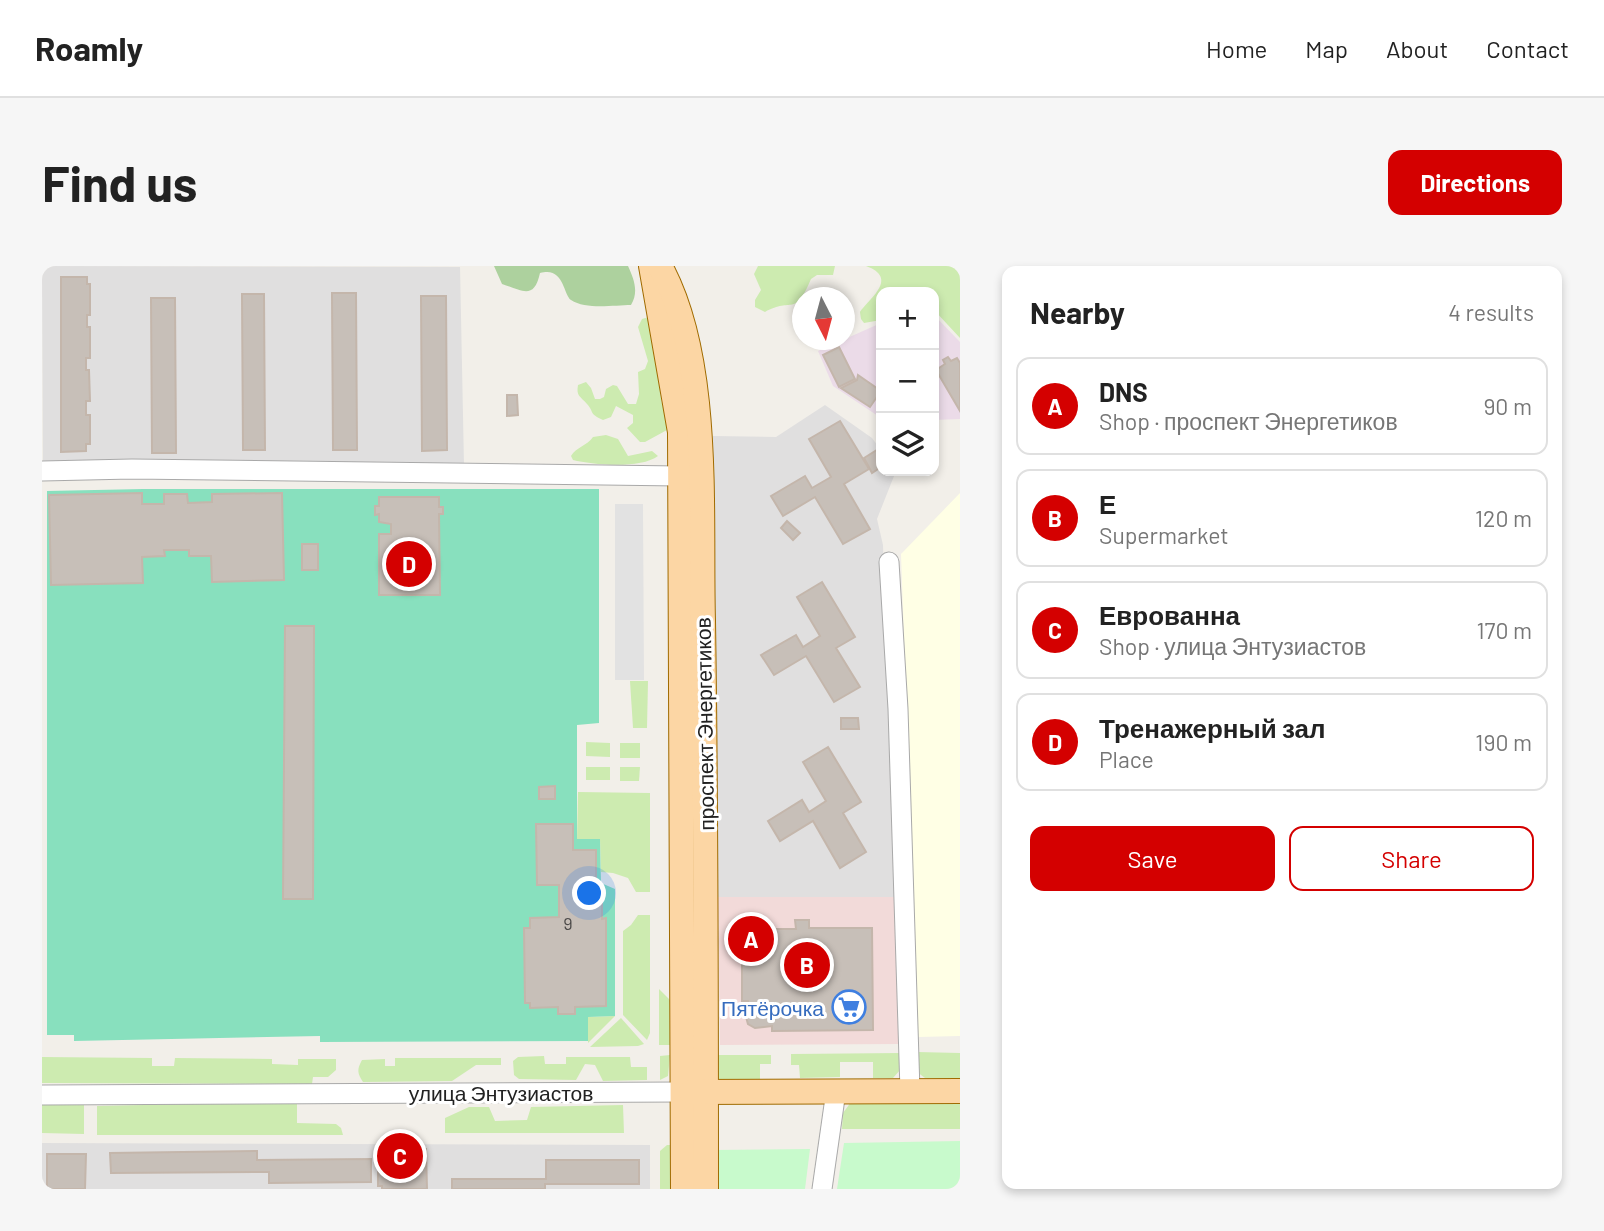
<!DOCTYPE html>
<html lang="en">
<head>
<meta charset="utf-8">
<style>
	:root { --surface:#fff; --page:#f6f6f6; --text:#222; --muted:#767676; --line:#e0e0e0; --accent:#d40000 }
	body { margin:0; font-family:Barlow,sans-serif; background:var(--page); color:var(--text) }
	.controls { position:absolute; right:21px; top:21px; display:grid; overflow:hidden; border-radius:14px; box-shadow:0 4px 10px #0003 }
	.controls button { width:63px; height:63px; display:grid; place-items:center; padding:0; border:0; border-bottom:2px solid var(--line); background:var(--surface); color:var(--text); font:35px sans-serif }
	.compass { position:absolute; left:750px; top:21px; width:63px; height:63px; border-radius:50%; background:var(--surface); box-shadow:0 4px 10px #0003; rotate:174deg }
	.you { position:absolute; left:548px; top:628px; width:24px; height:24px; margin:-18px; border:5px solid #fff; border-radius:50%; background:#1a73e8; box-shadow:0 0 0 10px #1a73e833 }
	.badge { display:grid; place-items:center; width:46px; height:46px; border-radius:50%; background:var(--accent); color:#fff; font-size:23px; font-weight:700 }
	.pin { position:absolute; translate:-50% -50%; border:4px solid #fff; box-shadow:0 2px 7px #0006 }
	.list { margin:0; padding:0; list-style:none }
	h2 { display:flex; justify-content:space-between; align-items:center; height:91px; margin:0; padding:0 28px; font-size:30px }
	h2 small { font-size:23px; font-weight:400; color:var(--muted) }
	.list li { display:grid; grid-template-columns:46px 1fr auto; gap:21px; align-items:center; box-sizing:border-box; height:98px; margin:0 14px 14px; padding:0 14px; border:2px solid var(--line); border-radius:14px }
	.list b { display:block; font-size:26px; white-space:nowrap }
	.list p { margin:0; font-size:23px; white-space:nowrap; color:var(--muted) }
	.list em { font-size:23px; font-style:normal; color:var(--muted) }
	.actions { display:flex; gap:14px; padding:21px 28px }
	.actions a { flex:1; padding:16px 0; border:2px solid var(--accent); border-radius:14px; text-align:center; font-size:24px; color:var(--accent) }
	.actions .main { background:var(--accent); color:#fff }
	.icon { flex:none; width:38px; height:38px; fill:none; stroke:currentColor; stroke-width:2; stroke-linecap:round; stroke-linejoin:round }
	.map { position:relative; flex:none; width:918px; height:923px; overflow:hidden; border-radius:14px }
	header { display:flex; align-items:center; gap:42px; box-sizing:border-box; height:98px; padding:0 35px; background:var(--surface); border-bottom:2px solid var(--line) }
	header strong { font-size:33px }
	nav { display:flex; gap:38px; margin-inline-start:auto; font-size:24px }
	.intro { display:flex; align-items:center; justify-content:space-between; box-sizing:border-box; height:168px; padding:0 42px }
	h1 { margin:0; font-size:49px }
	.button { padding:18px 32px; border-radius:14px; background:var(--accent); color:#fff; font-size:24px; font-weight:700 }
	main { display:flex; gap:42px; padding:0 42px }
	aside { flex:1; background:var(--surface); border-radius:14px; box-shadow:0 4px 10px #0003 }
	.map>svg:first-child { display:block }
	.residential { fill:#e0dfdf }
	.commercial { fill:#f2dad9 }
	.industrial { fill:#ebdbe8 }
	.education { fill:#ffffe5 }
	.grass { fill:#cdebb0 }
	.forest { fill:#add19e }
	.park { fill:#c8facc }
	.pitch { fill:#88e0be }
	.parking { fill:#e2e2e2 }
	.building { fill:#c7bfb8; stroke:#c4b6ab; stroke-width:2 }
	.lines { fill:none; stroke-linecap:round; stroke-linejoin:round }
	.minor-casing { stroke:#a9a9a9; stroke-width:21 }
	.major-casing { stroke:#a06b00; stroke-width:26 }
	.minor { stroke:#fff; stroke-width:19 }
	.major { stroke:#fcd6a4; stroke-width:24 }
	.labels { text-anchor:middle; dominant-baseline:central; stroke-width:6; stroke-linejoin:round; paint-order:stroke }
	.number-label { font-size:18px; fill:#4b4948 }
	.street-label { font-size:21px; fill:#222; stroke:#fff }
	.shop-label { font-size:21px; fill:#366cbe; stroke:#fff; text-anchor:end }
</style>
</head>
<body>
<header>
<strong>Roamly</strong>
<nav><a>Home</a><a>Map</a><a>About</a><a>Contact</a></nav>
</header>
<div class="intro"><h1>Find us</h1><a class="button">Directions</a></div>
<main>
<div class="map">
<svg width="918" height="923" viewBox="0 0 918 923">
	<rect width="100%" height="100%" fill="#f2efe9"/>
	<!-- residential -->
	<g class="residential">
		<path d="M0,0L418,1L422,200H1Z"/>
		<path d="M783,139L830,172L839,184V205H854L835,253L841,279L853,631H676L671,170L734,171Z"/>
		<path d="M0,877L608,879V923H0Z"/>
	</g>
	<!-- commercial -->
	<path class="commercial" d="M676,631H853L858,778L678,779Z"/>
	<!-- industrial -->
	<g class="industrial">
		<path d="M892,49L918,76V153L892,154Z"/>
		<path d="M839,57V152L791,120L776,85Z"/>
	</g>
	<!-- education -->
	<path class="education" d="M918,227V770L876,771L859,288Z"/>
	<!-- grass -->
	<g class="grass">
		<path d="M716,0H793L791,9H775L769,13C752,53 751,30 723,46L713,41V34L719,24L712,8Z"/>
		<path d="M824,0H918V72L892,44V26H839V54L822,57L819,53L818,46C828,32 857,12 824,0Z"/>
		<path d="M607,51L616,78L619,134L626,160L625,164L603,176H598L585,162L591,157V149L574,140L569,151L561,154C546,147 553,147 545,138C538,130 534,130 536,119L544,116L549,122L553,133H558L562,131L564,123L571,119L575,120L586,138H594L597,128L596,106L603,103L606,95L596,61L600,53Z"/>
		<path d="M564,169L576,173L586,190L610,185L616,190C599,203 551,199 531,194L529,190C534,181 545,180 551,171Z"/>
		<path d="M588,415H606L605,462H591Z"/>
		<path d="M544,476L568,477V491L544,490Z"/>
		<rect x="578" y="477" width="20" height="15"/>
		<rect x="544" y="501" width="24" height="13"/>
		<path d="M578,501H598L597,515H578Z"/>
		<path d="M536,526L608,527V626H594L586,612L571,607L559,606L558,573H535Z"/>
		<path d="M596,649H608V767L605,774L581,749V665L589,659Z"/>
		<path d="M617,723L628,734V779H617Z"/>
		<path d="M573,750L546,777V751Z"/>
		<path d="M579,752L602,778L596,780L548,781Z"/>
		<path d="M875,786L918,787V813L883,812L875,806Z"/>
		<path d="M859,787V803L851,812H831V796H798V811L758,812L757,799H749V788Z"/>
		<path d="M628,789L626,810L618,814V790Z"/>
		<path d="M669,789H729V798H718V813H677L673,811Z"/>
		<path d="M502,790L503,798H524V791H588L589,801H605V814L561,815L553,799L543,798L534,814L477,813L472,809L471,795L476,791Z"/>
		<path d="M0,791L110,792V800H132L133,792L230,793V798L256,799V793H294V804L286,811H271L270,818L0,817Z"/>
		<path d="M353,792H459V799H434L410,815L321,816C315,807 315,803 320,794L343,793V800H353Z"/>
		<path d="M918,835V863H800L801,847L809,836Z"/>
		<path d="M147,838H255V857L294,858L299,862L301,869H55V840Z"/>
		<path d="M0,839H42V868L0,867Z"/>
		<path d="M581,839L582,867H403V852L427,841H447L453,855L485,854L489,841Z"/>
		<path d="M625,879H630V923H618V885Z"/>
	</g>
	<!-- forest -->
	<path class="forest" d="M452,0H586C592,13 597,26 589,39C572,39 544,44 529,34C521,28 522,0 498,7C492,34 481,25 460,18Z"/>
	<!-- park -->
	<g class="park">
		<path d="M918,875V923H795L802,877Z"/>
		<path d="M768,883L763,923H670V884Z"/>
	</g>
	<!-- pitch -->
	<path class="pitch" d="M101,223H557V457L535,459V573H558L559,617L573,623V750L546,751V775L278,776V770L32,775V769H5V225Z"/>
	<!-- parking -->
	<path class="parking" d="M573,238H601L602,414H573Z"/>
	<!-- building -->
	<g class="building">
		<path d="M19,11H45V18H48V49H45V61H48V92H44V104H47L48,135H44V149H48V178H44V185L19,186Z"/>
		<path d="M290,27H314L315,184H291Z"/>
		<path d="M200,28H222L223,184H201Z"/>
		<path d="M379,30H404L405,184L380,185Z"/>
		<path d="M109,32H133L134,187H110Z"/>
		<path d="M797,81L813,113L797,121L781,89Z"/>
		<path d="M906,91L909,95L915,92L918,97V145L894,104L903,98L901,94Z"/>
		<path d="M816,109L839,125L828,141L799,122L815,114Z"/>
		<path d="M465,129H475L476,149L465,150Z"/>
		<path d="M798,155L827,203L802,218L828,263L801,278L773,231L741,250L729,230L763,210L770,222L789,211L767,173Z"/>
		<path d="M835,184L839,191V201L830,207L822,192Z"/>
		<path d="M100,227V238H122V228H145L146,237L170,236V228L240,227L242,314L170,316L169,290H147V284H122L123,290L100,291L101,317L9,319L7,229Z"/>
		<path d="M337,231H397V241H401V248H397L398,329H337V268H349V258L337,256V248L333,249V240H337Z"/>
		<path d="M745,255L758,267L751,274L739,262Z"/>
		<rect x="260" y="278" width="16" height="26"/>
		<path d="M780,316L813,371L794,382L818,421L792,436L764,390L732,409L719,389L754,369L761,381L778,370L755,331Z"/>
		<path d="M243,360H272L271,633H241Z"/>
		<path d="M799,452H816L817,463H799Z"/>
		<path d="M786,481L819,536L801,547L824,586L798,602L771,555L738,575L726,555L760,534L767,546L784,535L761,496Z"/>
		<path d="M513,520V533H497V521Z"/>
		<path d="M494,558H531V584H554V628H560V653L564,652V740L533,741V748H516V741L488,742V737H483L482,662H488V652L517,651V619H495Z"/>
		<path d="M753,654H767V662H830L831,764L730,765V760L713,762L706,758L704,751L706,735H700V655L720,663H754Z"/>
		<path d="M340,883H384L385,923H340V920H336V901H340Z"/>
		<path d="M215,885V894L329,893V916L227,917V906L69,907L68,887Z"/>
		<path d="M5,888H44L43,923H5Z"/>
		<path d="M504,894H597V918H503V923H410V913H504Z"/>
	</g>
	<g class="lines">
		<defs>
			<g id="minor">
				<path d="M0,205L90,203L637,210"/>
				<path d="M847,296L856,443L868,825"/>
				<path d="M0,829L641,826"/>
				<path d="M780,923L794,825"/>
			</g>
			<g id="major">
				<path d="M609,0L638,166L641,923"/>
				<path d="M618,0C670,94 658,248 661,355C664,544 664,734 664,923"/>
				<path d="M649,826L918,825"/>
			</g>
		</defs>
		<!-- minor casing -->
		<use href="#minor" class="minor-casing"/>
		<!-- major casing -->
		<use href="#major" class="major-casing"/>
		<!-- minor -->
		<use href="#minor" class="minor"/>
		<!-- major -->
		<use href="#major" class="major"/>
	</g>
	<!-- icons -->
	<defs>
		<symbol id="supermarket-ring" viewBox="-11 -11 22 22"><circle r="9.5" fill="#fff" stroke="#3f7fe0" stroke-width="1.5"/><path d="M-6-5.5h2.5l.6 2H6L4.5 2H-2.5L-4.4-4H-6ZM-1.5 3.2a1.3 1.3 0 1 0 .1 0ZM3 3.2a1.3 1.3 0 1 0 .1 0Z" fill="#3f7fe0"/></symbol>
	</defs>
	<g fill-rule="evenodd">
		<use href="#supermarket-ring" x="788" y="722" width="38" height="38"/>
	</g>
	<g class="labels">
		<!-- number labels -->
		<g class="number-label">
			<text x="526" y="657">9</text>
		</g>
		<!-- street labels -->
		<g class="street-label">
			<text transform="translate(662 458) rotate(-91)">проспект Энергетиков</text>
			<text x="459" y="826">улица Энтузиастов</text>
		</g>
		<!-- shop labels -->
		<g class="shop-label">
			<text x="782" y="741">Пятёрочка</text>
		</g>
	</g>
</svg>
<div class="controls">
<button>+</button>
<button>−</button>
<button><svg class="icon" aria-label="layers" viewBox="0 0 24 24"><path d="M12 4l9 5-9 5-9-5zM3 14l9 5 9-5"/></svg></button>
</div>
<svg class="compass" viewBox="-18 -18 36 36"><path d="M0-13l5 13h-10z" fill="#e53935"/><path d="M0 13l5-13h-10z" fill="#767676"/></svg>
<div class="you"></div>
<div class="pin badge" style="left:709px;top:673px">A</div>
<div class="pin badge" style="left:765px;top:699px">B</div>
<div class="pin badge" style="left:358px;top:890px">C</div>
<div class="pin badge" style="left:367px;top:298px">D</div>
</div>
<aside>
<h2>Nearby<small>4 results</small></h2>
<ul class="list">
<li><span class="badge">A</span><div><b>DNS</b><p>Shop · проспект Энергетиков</p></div><em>90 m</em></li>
<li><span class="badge">B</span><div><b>Е</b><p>Supermarket</p></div><em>120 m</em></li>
<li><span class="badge">C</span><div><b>Еврованна</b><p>Shop · улица Энтузиастов</p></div><em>170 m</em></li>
<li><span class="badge">D</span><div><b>Тренажерный зал</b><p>Place</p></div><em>190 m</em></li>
</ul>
<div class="actions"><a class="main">Save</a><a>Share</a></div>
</aside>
</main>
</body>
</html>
